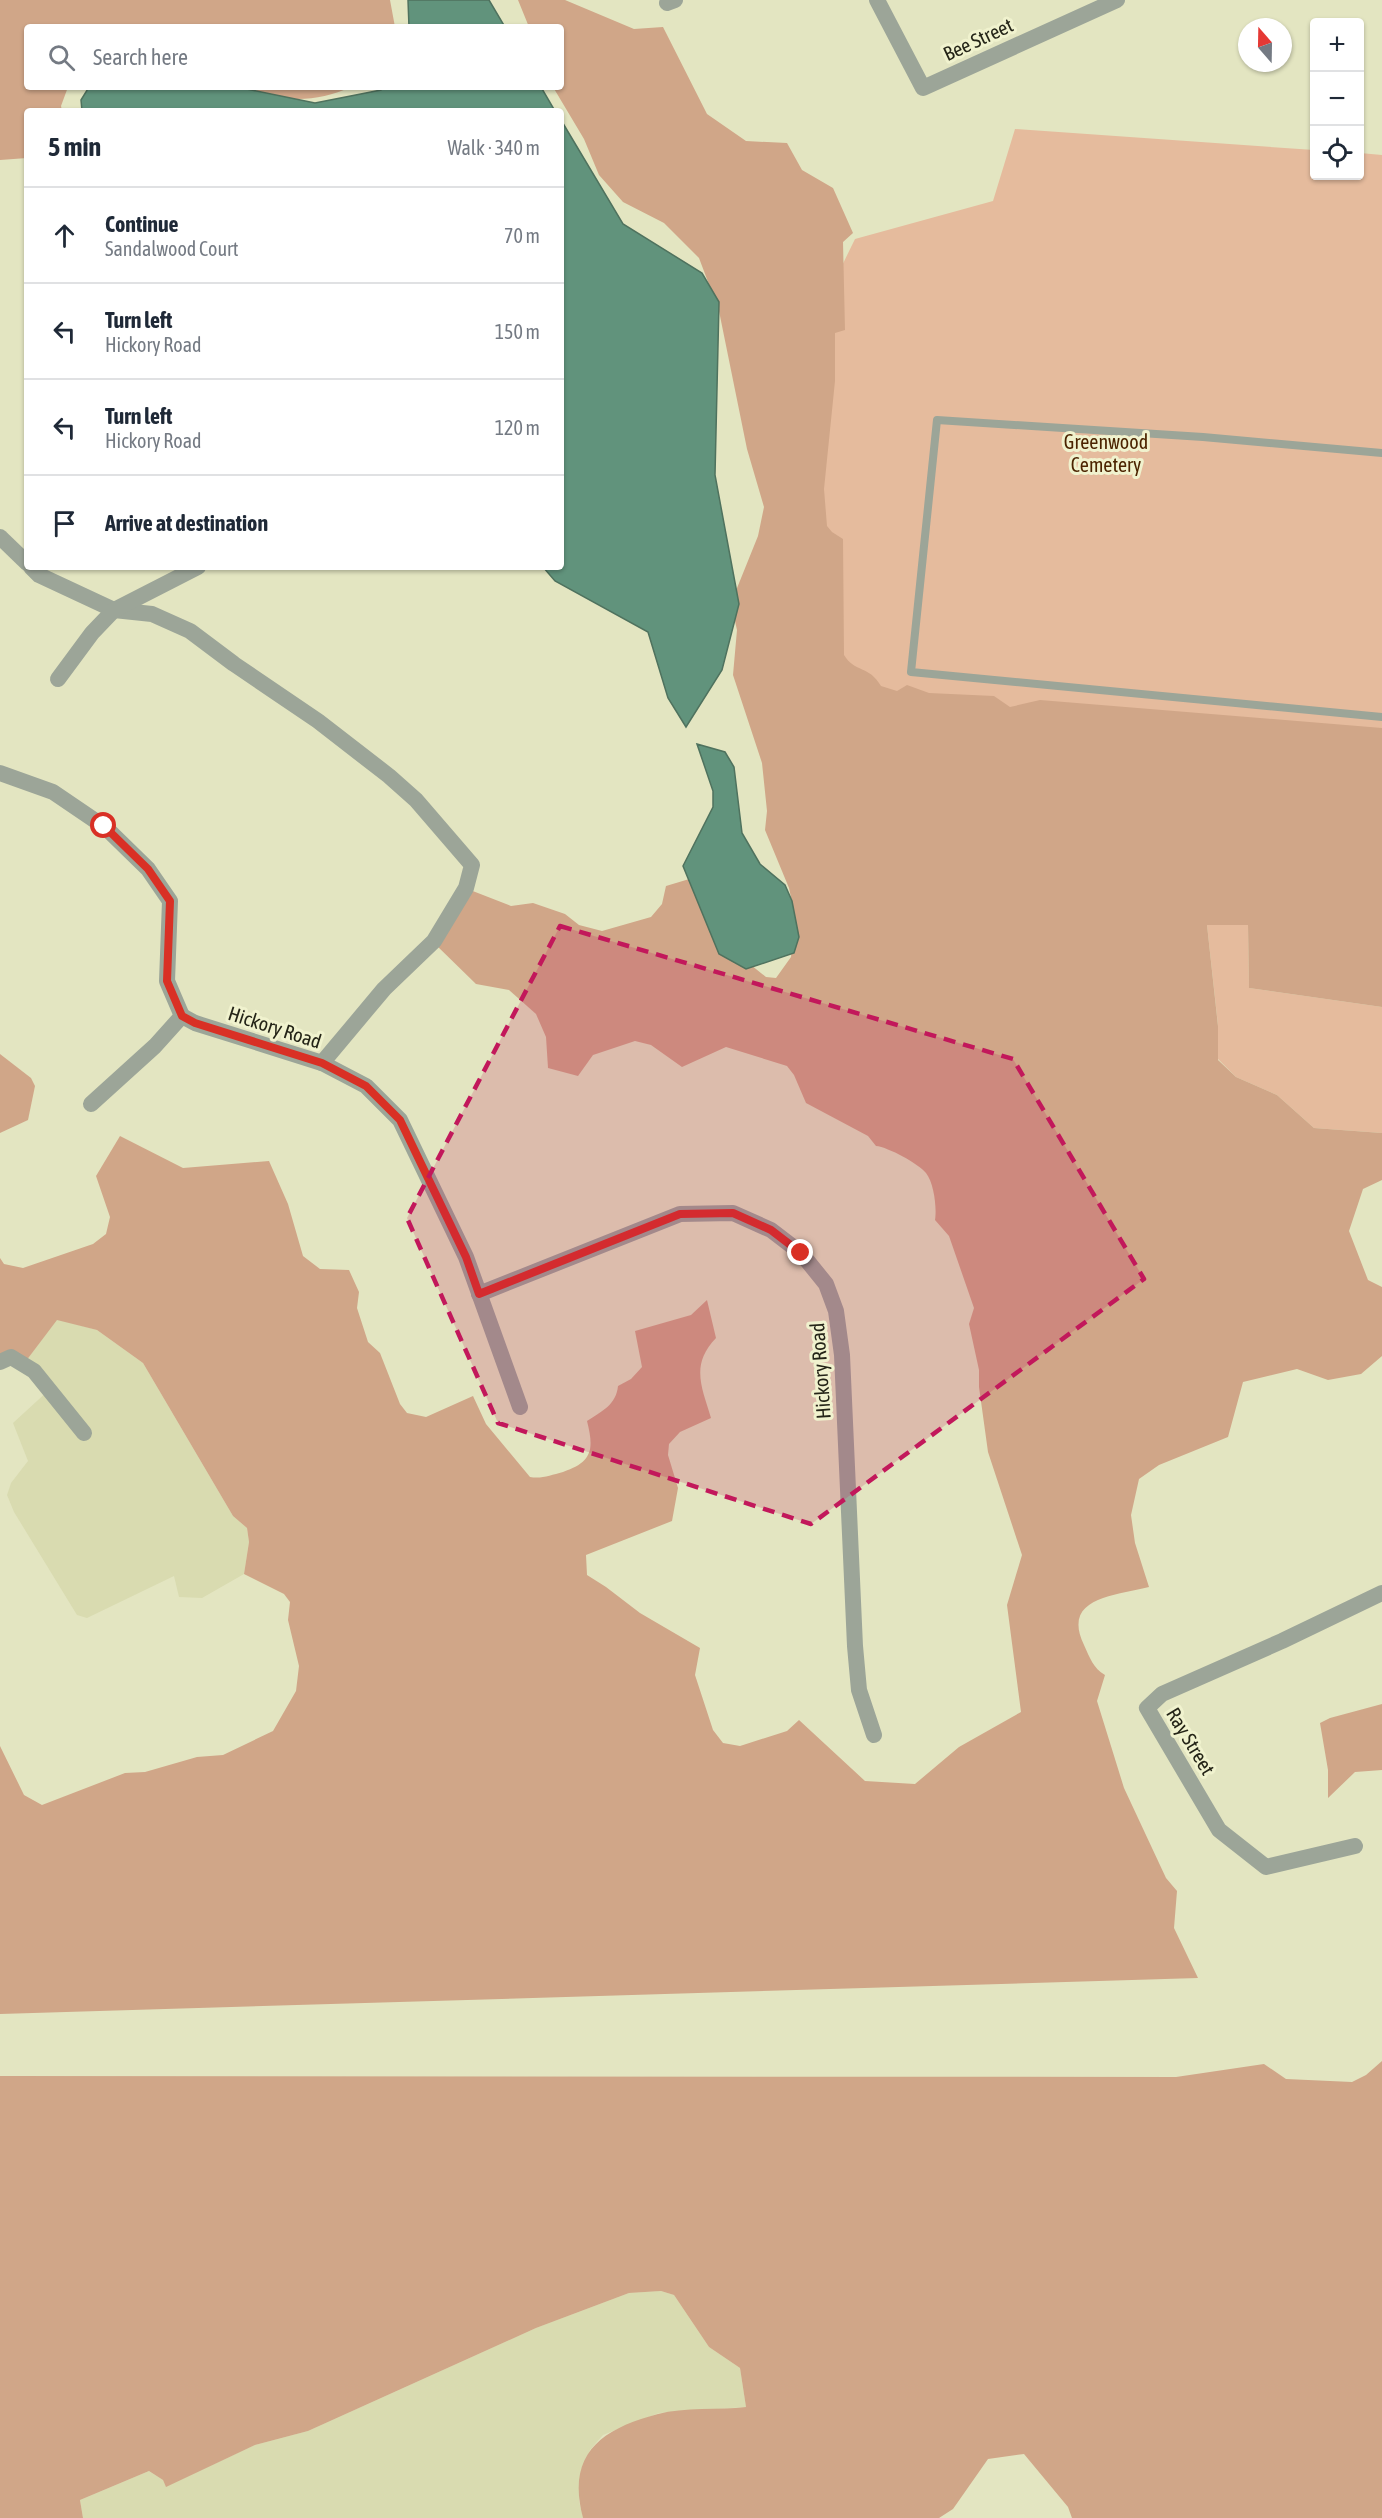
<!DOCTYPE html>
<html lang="en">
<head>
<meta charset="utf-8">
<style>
	:root { --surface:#fff; --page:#f2f2f3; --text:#1f2937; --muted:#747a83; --line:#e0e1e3 }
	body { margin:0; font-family:"Asap Condensed",sans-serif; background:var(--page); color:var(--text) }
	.controls { position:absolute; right:18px; top:18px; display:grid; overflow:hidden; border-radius:6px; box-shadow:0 2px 4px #0004 }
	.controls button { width:54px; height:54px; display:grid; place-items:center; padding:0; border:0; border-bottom:2px solid var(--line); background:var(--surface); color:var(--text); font:30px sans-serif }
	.compass { position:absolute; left:1238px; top:18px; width:54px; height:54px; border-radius:50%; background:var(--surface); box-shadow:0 2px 4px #0004; rotate:340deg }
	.stop { position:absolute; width:18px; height:18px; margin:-14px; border:4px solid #d93025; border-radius:50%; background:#fff }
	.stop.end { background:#d93025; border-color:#fff; box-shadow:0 2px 6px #0008 }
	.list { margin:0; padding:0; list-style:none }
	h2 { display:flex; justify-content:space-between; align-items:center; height:78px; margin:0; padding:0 24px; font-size:26px }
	h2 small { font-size:20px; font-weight:400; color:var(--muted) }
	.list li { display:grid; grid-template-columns:39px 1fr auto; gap:18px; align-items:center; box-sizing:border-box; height:96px; padding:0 24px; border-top:2px solid var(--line) }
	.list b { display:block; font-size:22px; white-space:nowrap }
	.list p { margin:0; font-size:20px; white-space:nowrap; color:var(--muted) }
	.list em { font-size:20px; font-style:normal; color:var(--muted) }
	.icon { flex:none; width:33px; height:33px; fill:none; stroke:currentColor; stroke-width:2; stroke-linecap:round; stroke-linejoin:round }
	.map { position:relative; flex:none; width:1382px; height:2518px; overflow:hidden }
	.search { position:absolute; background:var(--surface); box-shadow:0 2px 4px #0004; left:24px; top:24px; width:540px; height:66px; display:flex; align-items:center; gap:15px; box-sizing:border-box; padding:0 21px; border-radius:6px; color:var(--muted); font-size:22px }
	.panel { position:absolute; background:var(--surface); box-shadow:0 2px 4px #0004; left:24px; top:108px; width:540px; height:462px; border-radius:6px }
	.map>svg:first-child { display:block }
	.built { fill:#d9dbb0 }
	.green { fill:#e5bb9d }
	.forest { fill:#d0a688 }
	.water { fill:#61937c; stroke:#4f725e; stroke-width:1.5 }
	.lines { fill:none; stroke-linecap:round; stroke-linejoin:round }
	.service { stroke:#9ca598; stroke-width:8 }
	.minor { stroke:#9ca598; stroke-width:16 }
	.route { stroke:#d93025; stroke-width:8 }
	.marked { fill:#c2185b; fill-opacity:0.2; stroke:#c2185b; stroke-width:4.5; stroke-dasharray:12 8; stroke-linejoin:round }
	.labels { text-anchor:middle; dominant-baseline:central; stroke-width:6; stroke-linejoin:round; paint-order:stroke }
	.street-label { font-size:20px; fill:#242417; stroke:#f0f2ce }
	.park-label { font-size:20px; fill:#4b2300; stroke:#f0f2ce }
</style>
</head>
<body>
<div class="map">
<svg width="1382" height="2518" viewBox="0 0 1382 2518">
	<rect width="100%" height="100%" fill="#e3e5c1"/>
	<!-- built -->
	<g class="built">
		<path d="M57,1319L97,1330L143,1363L233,1516L247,1528L249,1542L244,1574L202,1598L179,1597L174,1576L87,1618L77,1615L14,1512L7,1495L11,1483L28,1461L13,1423L49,1390L26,1361Z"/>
		<path d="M661,2291L674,2295L709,2347L740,2368L746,2407L659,2413L603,2435L590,2450L579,2501L583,2518H83L80,2500L149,2471L163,2480L166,2486L255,2445L308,2431L536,2328L629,2293Z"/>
	</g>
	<!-- green -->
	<g class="green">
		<path d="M1015,129L1314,150V176H1360V153L1382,155V751L856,710L803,513L834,282L855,239L993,201Z"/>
		<path d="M1248,924L1249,988L1382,1007V1133L1314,1128L1277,1095L1236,1077L1218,1059V1025L1207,925Z"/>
	</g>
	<!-- forest -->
	<g class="forest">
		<path d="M0,0H390L395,27H27V87H68L61,106L62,111H27V158L0,160Z"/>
		<path d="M518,0H565L634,29L663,27L707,114L746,141L787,143L802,170L833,188L853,233L843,242L845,330L835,333V381L824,489L827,526L832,532L843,539L844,655C855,673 869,665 881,686L897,691L907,685L929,693L994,696L1010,707L1040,700L1382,728V1007L1249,988L1248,925H1207L1218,1026V1060L1236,1077L1277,1095L1314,1128L1382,1133V1180L1363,1189L1349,1231L1368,1280L1382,1287V1356L1361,1374L1328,1380L1297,1369L1243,1382L1228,1437L1159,1465L1139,1479L1131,1515L1135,1543L1149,1587C1115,1596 1061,1597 1084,1645C1090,1658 1093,1668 1105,1675L1097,1701L1124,1788L1166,1878L1177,1891L1174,1928L1198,1978L0,2014V1746L24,1795L42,1805L125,1773L145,1772L197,1757L223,1755L273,1731L296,1691L299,1666L288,1620L290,1602L284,1594L244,1574L249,1542L247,1528L233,1516L143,1363L97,1330L57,1320L26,1361L0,1360V1258L4,1264L23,1268L93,1244L106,1234L110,1217L96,1176L120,1136L183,1168L269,1161L288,1204L303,1256L320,1269L349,1270L359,1292L357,1308L368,1342L380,1353L400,1404L407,1413L426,1417L473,1396L486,1424L530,1477C542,1479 551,1475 563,1472C593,1462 594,1449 587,1421C602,1411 616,1405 618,1386L631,1379L642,1367L635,1331L691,1315L707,1300L716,1338C690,1365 702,1387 711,1418L680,1432L669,1444L668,1455L678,1488L672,1521L586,1555L587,1575L606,1587L640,1613L700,1648L695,1675L713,1730L723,1743L740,1746L787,1731L799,1720L865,1781L915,1784L959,1747L1021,1712L1007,1605L1022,1555L988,1452L979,1387V1370L969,1324L974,1308L949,1236L935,1220C937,1208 934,1183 926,1173C919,1164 888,1147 876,1146L868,1136L806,1103L794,1075L787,1066L726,1047L682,1067L651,1045L635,1041L593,1055L578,1076L548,1068L546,1037L536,1014L509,990L476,984L434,943L465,888L511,906L533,903L565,914L579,925L602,931L651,917L662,904L666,886L696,877L720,940L766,977L776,978L791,957L795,916L789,888L765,830L767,811L762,763L733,675L737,630L731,603L758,536L764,507L747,449L719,311L699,258L664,223L623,202L599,175L584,139L553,87H561V27H529Z"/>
		<path d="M248,87H351C317,102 282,104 248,87Z"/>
		<path d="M0,1054L31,1078L35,1086L28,1120L0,1133Z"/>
		<path d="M1382,1704V1770L1355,1772L1328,1798V1770L1320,1723L1330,1718Z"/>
		<path d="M1382,2061V2518H1072L1068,2507L1024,2454L988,2459L953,2509L939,2518H583C566,2454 601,2429 658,2414C684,2407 719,2410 746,2407L740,2368L709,2347L674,2295L661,2291L629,2293L536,2328L308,2431L255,2445L166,2487L163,2480L149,2471L80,2500L83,2518H0V2076L1176,2077L1264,2064L1286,2079L1352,2082L1366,2075Z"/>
	</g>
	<!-- water -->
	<g class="water">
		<path d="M408,0H489L505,27H409Z"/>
		<path d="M89,87H237L315,103L381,90L384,87H541L555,111H82L81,100Z"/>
		<path d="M561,120L623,224L702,273L719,302L715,475L739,604L722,670L686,727L668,698L648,632L555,581L543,567H561Z"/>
		<path d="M697,744L725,752L734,767L742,833L760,864L785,885L792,901L799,937L794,953L746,969L719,954L683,866L713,807V791Z"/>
	</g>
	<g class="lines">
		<!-- service -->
		<path class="service" d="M1382,453L1203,437L937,420L911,672L1382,717"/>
		<!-- minor -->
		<g class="minor">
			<path d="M877,0L923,88L1117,0"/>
			<path d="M667,3L675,0"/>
			<path d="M0,537L27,563"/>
			<path d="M31,567L39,575L114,610L152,614L190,631L234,664L318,721L389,776L416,800L472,865L466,888L434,941L384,989L322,1063"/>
			<path d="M58,679L92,633L114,610L198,567"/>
			<path d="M0,773L53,792L106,828L148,869L170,901L167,981L182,1016"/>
			<path d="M182,1016L195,1023L322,1063L366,1086L400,1120L466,1257L520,1407"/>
			<path d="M91,1104L155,1046L182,1016"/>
			<path d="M479,1294L680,1214L733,1213L771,1230L801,1253L826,1284L836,1311L842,1355L855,1646L859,1690L874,1735"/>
			<path d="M0,1362L11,1357L34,1371L84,1433"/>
			<path d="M1355,1846L1266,1867L1219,1830L1147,1708L1162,1694L1282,1641L1382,1593"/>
		</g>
	</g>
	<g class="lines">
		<!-- route -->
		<path class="route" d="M104,826L148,869L170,901L167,981L182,1016L195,1023L322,1063L366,1086L400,1120L466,1257L479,1294L680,1214L733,1213L771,1230L801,1253"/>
	</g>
	<!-- marked area -->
	<path class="marked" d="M560,926L1013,1059L1144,1279L811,1524L498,1423L407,1218Z"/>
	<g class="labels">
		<!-- street labels -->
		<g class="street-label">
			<text transform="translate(978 39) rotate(-25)">Bee Street</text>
			<text transform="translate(275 1027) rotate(18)">Hickory Road</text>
			<text transform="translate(820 1371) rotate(-94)">Hickory Road</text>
			<text transform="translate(1191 1741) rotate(59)">Ray Street</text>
		</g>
		<!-- park labels -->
		<g class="park-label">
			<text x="1106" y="441">Greenwood<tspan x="1106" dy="23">Cemetery</tspan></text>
		</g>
	</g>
</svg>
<div class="controls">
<button>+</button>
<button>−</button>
<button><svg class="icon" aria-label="locate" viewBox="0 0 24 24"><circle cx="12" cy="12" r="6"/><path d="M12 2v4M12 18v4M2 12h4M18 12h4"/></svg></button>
</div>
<svg class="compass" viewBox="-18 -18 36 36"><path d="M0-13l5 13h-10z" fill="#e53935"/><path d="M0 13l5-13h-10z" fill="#747a83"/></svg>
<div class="stop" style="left:104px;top:826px"></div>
<div class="stop end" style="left:801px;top:1253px"></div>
<div class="search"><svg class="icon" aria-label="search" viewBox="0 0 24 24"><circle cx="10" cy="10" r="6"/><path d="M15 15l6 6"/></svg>Search here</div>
<section class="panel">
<h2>5 min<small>Walk · 340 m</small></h2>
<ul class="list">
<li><svg class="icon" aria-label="ahead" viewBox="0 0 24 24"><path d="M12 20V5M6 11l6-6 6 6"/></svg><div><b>Continue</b><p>Sandalwood Court</p></div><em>70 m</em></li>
<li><svg class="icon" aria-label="left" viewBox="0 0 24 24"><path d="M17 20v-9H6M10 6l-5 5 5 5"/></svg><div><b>Turn left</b><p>Hickory Road</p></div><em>150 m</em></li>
<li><svg class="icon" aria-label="left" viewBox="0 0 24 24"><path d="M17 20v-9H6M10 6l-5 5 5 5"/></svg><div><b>Turn left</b><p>Hickory Road</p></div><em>120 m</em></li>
<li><svg class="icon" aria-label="arrive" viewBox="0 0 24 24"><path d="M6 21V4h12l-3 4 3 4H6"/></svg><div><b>Arrive at destination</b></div></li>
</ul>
</section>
</div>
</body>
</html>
